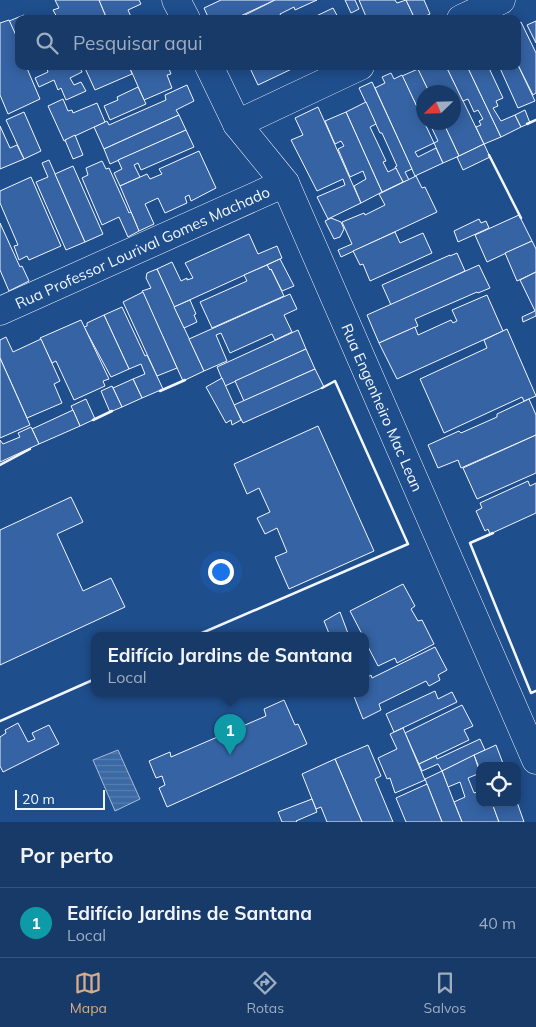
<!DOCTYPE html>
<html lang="pt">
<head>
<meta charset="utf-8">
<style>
	:root { --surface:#173a69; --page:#244571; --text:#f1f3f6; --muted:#9eadc0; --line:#36547d; --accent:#d6ab8b }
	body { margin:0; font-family:Mulish,sans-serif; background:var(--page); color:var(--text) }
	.controls { position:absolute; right:15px; bottom:15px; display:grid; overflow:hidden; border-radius:10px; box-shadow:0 2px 12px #0003 }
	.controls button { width:45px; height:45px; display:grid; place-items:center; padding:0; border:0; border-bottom:1px solid var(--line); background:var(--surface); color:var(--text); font:25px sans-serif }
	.compass { position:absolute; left:416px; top:85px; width:45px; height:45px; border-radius:50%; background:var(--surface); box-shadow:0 2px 12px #0003; rotate:247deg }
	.scale { position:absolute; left:15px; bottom:12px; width:90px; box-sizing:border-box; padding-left:5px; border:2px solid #f2f6ff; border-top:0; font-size:14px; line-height:18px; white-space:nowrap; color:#f2f6ff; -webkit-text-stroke:4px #1f4e8c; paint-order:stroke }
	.you { position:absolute; left:220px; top:571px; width:18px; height:18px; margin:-12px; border:4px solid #fff; border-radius:50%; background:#1a73e8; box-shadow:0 0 0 8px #1a73e833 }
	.badge { display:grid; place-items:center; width:32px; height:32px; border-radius:50%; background:var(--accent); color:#fff; font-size:16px; font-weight:700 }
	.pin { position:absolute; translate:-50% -41px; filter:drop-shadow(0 1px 2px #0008) }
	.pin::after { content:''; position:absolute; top:26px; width:18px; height:15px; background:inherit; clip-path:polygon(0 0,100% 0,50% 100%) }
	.popup { position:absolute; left:91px; top:632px; width:278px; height:65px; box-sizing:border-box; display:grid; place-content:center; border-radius:10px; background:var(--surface); filter:drop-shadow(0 1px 4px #0005); font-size:16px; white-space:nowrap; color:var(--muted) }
	.popup b { font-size:19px; color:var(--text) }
	.popup::after { content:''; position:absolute; left:50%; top:100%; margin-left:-10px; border:10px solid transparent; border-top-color:var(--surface) }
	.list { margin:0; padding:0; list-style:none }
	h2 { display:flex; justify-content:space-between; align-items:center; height:65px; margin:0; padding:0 20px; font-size:21px }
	h2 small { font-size:16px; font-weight:400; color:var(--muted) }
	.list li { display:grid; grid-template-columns:32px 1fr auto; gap:15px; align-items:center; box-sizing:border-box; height:70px; padding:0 20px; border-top:1px solid var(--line) }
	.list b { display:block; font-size:19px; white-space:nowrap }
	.list p { margin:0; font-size:16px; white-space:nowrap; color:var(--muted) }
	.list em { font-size:16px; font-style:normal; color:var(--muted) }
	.icon { flex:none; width:28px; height:28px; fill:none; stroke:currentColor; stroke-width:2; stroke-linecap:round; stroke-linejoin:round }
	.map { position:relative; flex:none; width:536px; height:822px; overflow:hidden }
	.search { position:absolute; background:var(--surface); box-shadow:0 2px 12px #0003; left:15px; right:15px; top:15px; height:55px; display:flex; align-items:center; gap:12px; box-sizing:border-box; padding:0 18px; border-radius:10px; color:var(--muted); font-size:19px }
	.sheet { height:135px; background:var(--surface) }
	nav { display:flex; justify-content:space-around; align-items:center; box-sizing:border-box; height:70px; border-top:1px solid var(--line); background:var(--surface); font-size:14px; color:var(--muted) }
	nav a { display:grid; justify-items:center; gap:2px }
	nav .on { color:var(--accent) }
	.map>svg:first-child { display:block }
	.water { fill:url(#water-rules); stroke:#a8bbd7 }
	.building { fill:#3563a3; stroke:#f2f6ff }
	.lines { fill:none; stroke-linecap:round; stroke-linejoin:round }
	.minor-casing { stroke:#f2f6ff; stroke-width:29 }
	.minor { stroke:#1f4e8c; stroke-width:28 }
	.wall { stroke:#f2f6ff; stroke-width:2.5 }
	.labels { text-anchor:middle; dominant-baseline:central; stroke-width:4; stroke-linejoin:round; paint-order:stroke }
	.street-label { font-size:15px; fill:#f2f6ff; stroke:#1f4e8c }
</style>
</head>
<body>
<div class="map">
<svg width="536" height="822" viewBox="0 0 536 822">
	<defs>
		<pattern id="water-rules" width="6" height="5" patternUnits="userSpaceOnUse" patternTransform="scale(1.25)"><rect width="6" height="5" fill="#3b69a3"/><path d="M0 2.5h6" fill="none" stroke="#587fb1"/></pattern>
	</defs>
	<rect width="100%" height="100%" fill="#1f4e8c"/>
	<!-- water -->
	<path class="water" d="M118,750L140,799L115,811L93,760Z"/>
	<!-- building -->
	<g class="building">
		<path d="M55,0H99L107,19H58L53,10L59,8Z"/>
		<path d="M99,0H139L141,4L128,10L132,19H107Z"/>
		<path d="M221,0H275L234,19H209L204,8Z"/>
		<path d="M275,0H317L295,10L294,7L280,14L282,19H237Z"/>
		<path d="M345,0H355L359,9L351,13Z"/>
		<path d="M359,0H395L397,3L406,0L415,19H367Z"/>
		<path d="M406,0H424L430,14L419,19H415Z"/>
		<path d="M333,8L339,19H310Z"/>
		<path d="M24,15L26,19H19V42L9,21Z"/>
		<path d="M9,20L19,42V66H26L40,99L8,114L0,95V23Z"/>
		<path d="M536,21V43L527,25Z"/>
		<path d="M521,22L536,53V93L533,95L517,63V24Z"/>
		<path d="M517,63L535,101L518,108L499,66H517Z"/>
		<path d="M46,66H79L82,72L70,78L74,85L81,82L86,91L66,100L61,88L58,90L54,80L39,87L35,78L48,72Z"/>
		<path d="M84,66H129L132,74L95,90Z"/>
		<path d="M129,66H168L171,74L167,75L172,88L144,100Z"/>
		<path d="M249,66H298L258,85Z"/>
		<path d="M416,66H446L484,144L459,156L443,122H454V92H429Z"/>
		<path d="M446,66H467L501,137L484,144L476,127L481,125L479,121L483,119L478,110L474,112L468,99L463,101Z"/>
		<path d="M467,66H488L503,98L496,101L498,106L493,108L501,121L515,115L521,127L501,137Z"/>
		<path d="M418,69L429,92H424V121L402,76Z"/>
		<path d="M391,73L394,79L402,75L434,143L415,152L418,157L436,148L443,163L415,176L375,88L385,83L382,77Z"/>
		<path d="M372,82L412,169L405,172L409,180L403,182L395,167L397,166L382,133H380L359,88Z"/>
		<path d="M187,85L194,101L176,110L179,115L104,149L94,127L107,121L109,125L166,100L165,95Z"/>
		<path d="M138,87L146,104L110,120L104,106L118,100L117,97Z"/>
		<path d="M63,99L68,111L72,110L73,113L97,103L105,122L64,141L48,106Z"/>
		<path d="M366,102L376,124L370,127L386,161L383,162L388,172L396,168L403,182L382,192L346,112Z"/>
		<path d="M318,107L361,203L328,219L317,197L345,185L343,179L317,191L291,140L303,135L295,118Z"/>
		<path d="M525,110L530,123L521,127L515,115Z"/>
		<path d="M24,112L41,151L24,159L6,120Z"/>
		<path d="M346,112L382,192L361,203L354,186L366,179L363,171L350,177L338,149L344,146L341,141L335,144L325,121Z"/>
		<path d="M179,115L186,130L110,164L104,149Z"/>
		<path d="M429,122H443L459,156L443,163L434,143L438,141Z"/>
		<path d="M0,126L10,148L17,145L24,159L0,169Z"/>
		<path d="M186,130L194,147L141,170L138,163L134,165L140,177L120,186L114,173L122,169L118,160Z"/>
		<path d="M75,135L83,155L73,159L65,140Z"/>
		<path d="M484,144L490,157L463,170L457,157Z"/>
		<path d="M199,151L216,188L191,201L189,195L185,197L187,203L165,213L158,198L145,204L154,224L139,231L120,186L147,174L150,179L162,174L159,169Z"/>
		<path d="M49,160L85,242L66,250L36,182L48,177L42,163Z"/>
		<path d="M102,161L106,169L109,168L129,213L131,212L139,231L128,237L119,217L102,225L82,178L88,175L86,168Z"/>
		<path d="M73,166L103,234L85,242L55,174Z"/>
		<path d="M416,176L422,188L425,187L437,212L341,257L338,250L352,244L342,222L364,213L365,215L385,205L379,194Z"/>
		<path d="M31,177L61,246L29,260L27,256L19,260L14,246L18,245L0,203V191Z"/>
		<path d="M519,215L532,241L487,262L475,235Z"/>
		<path d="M331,218L341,222L344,229L340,237L334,239L325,221Z"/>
		<path d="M479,219L481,223L486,221L489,228L458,242L454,231Z"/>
		<path d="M0,223L20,267L22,266L29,281L9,291L0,270Z"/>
		<path d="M395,232L400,243L423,233L432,253L370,281L363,264L360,265L353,251Z"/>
		<path d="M249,234L258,254L277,246L282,258L174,307L157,269L172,262L181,281L187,278V280L193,278L185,263Z"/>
		<path d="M532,241L536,249V272L517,281L505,253Z"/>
		<path d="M457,253L465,271L391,305L382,285L450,255V256Z"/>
		<path d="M280,259L294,286L282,291L271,269L270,270L267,265Z"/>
		<path d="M267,265L270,270L271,269L284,296L212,328L200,302L247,281L244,275Z"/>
		<path d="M479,265L490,288L478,293L477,292L415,319L418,326L379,343L367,315Z"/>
		<path d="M157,269L204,371L183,381L142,291L151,288L146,278L147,273Z"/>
		<path d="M536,272V316L523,322L522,317L535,311L520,280Z"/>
		<path d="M143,292L177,368L157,376L123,302Z"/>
		<path d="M290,294L297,309L284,315L292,332L275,340L272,334L230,353L221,333L216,335L227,361L204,371L189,339Z"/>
		<path d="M487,295L503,331L397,379L379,343L415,327L418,335L451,320L453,323L457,321L452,310Z"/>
		<path d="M190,300L196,314L194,315L197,322L184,328L174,307Z"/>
		<path d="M122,307L145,356L147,355L163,389L142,398L133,379L145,374L141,364L129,369L104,315Z"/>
		<path d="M104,315L129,369L111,377L84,327L87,326V323Z"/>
		<path d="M81,320L109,379L103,381L105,386L74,400L56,361L52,363L40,338Z"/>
		<path d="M507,329L536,396L524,401L522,397L444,433L420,379L487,348L484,340Z"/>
		<path d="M298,330L306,349L225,386L217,367Z"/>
		<path d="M6,337L13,352L41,339L60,381L54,384L62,403L27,418L0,358V340Z"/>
		<path d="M306,349L315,369L244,401L235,381Z"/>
		<path d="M0,358L30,425L0,438Z"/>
		<path d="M315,369L324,387L243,423L234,405Z"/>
		<path d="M222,378L241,420L232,425L231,420L226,423L206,387Z"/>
		<path d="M133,379L142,398L122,407L113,388Z"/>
		<path d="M112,386L122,407L110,412L101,391Z"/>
		<path d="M86,399L95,419L80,426L71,406Z"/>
		<path d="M529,399L536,415V435L461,468L458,460L438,468L428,445L459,431L461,433L497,417V414Z"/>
		<path d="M73,410L80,426L39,444L32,429Z"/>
		<path d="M318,426L374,551L289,589L275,557L287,552L277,528L265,534L257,518L270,512L259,488L247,494L234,464Z"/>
		<path d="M31,427L39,444L0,462V440L3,444L20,437L18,433Z"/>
		<path d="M536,435V473L477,499L463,468Z"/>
		<path d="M528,481L530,486L536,483V513L490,534L488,529L485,531L476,511L482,508L480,503Z"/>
		<path d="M71,497L83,522L57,534L83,591L111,578L125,607L0,665V530Z"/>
		<path d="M403,584L415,606L411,609L418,621L422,620L434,644L397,663L395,658L378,666L365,641V636H363L350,611Z"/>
		<path d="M340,612L349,636H330L324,621Z"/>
		<path d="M435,647L447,670L438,675L440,680L429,686L426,681L379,704L381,710L363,719L353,694H365V679L371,675L372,678Z"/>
		<path d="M435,691L438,699L452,692L457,702L394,732L386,714Z"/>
		<path d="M284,700L295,725L298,724L307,744L167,807L159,788L165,785L162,776L156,778L149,761L170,752L171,757L266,716L264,709Z"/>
		<path d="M462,705L473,726L464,730L469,740L419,764L405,733Z"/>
		<path d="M18,723L28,742L35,739L32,733L49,725L59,744L3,772L0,766V737L6,733L5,730Z"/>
		<path d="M403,728L425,780L395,793L390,778L387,779L378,758L397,749L390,734Z"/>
		<path d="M480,739L485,750L442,771L438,764L422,771L419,764L436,756L437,759Z"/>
		<path d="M368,745L381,776L375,779L393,822H362L335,759Z"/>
		<path d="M496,745L504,766H480V770L474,755Z"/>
		<path d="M474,755L480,773L468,778L474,793L480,791V803H492L499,822H462L454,802L465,797L460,782L448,787L442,771Z"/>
		<path d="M335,759L362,822H327L321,807L316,809L302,774Z"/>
		<path d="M442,771L454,802L462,822H442L425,779Z"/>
		<path d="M427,784L442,822H406L396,798Z"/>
		<path d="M312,799L317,812L296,821L297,822H282L278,812Z"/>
		<path d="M517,802L524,822H499L492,803Z"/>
	</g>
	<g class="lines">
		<defs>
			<g id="minor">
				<path d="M176,0L186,19"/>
				<path d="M461,19L501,0"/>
				<path id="s1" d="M209,66L237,124L285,183L536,760"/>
				<path d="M237,124L360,66"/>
				<path id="s2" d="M0,311L285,183"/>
			</g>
		</defs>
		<!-- minor casing -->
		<use href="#minor" class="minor-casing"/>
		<!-- minor -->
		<use href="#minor" class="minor"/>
		<!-- wall -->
		<g class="wall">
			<path d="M527,124L536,120"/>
			<path d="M489,155L521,218"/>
			<path d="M160,391L185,380"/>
			<path d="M93,420L112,411"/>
			<path d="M0,465L30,449"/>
			<path d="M493,533L470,543L531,693L536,691"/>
			<path d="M195,636L408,544L335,381L322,388"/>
			<path d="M0,721L95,679"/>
		</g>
	</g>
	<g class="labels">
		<!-- street labels -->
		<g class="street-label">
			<text stroke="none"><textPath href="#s2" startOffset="156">Rua Professor Lourival Gomes Machado</textPath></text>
			<text stroke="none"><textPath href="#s1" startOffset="385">Rua Engenheiro Mac Lean</textPath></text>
		</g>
	</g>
</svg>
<div class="controls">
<button><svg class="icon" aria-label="locate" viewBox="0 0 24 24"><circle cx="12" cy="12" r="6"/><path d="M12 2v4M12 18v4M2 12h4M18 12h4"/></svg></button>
</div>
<svg class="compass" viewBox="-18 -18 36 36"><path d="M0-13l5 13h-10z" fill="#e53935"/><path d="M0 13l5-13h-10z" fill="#9eadc0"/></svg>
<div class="scale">20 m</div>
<div class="you"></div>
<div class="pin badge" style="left:230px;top:755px;background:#0f9aa8">1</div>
<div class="popup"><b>Edifício Jardins de Santana</b>Local</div>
<div class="search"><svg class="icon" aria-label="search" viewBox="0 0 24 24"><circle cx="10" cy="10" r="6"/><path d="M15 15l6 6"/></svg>Pesquisar aqui</div>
</div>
<section class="sheet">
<h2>Por perto<small></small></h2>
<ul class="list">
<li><span class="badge" style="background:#0f9aa8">1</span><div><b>Edifício Jardins de Santana</b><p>Local</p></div><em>40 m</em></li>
</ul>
</section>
<nav>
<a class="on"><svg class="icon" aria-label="map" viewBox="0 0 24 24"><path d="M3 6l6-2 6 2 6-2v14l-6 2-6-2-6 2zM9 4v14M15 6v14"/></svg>Mapa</a>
<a><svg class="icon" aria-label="directions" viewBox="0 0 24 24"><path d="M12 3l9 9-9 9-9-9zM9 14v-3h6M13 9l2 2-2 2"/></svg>Rotas</a>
<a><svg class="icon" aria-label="saved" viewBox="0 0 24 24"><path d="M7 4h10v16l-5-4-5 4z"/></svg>Salvos</a>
</nav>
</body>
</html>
